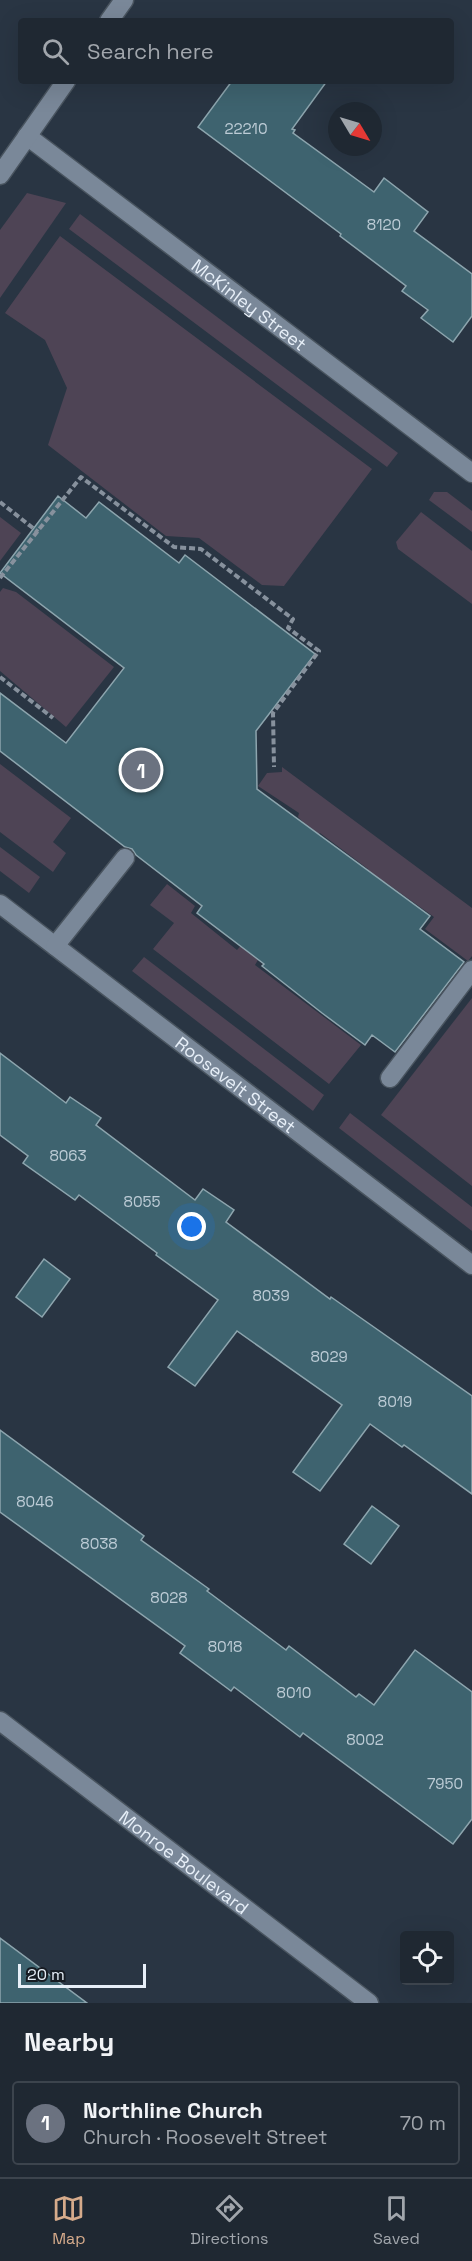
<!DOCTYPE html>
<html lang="en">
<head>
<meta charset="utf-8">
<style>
	:root { --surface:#1f2832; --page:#27303a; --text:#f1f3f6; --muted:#a1a6ac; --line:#3c444d; --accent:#d6ab8b }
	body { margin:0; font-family:"Space Grotesk",sans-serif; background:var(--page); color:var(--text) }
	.controls { position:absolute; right:18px; bottom:18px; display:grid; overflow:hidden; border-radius:6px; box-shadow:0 6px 24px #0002 }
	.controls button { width:54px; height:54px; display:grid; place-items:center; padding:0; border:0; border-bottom:2px solid var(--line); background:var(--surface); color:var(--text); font:30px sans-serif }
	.compass { position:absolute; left:328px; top:102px; width:54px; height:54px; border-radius:50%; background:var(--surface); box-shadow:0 6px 24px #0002; rotate:128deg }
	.scale { position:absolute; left:18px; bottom:15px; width:128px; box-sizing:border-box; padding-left:6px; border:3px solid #e7eff8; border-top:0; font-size:16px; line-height:21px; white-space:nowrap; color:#e7eff8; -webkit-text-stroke:4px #171c23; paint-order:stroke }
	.you { position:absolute; left:192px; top:1227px; width:21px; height:21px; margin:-15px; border:4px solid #fff; border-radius:50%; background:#1a73e8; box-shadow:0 0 0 9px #1a73e833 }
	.badge { display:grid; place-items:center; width:39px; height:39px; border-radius:50%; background:var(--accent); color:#fff; font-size:20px; font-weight:700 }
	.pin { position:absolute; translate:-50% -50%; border:3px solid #fff; box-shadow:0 2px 6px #0006 }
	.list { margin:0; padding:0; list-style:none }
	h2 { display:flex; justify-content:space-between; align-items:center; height:78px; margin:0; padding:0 24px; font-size:26px }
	h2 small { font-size:20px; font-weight:400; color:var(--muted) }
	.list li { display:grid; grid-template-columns:39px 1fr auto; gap:18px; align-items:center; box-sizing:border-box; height:84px; margin:0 12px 12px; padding:0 12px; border:2px solid var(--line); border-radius:6px }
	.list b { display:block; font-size:22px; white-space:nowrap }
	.list p { margin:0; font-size:20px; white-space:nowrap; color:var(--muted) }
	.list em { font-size:20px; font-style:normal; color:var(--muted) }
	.icon { flex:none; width:33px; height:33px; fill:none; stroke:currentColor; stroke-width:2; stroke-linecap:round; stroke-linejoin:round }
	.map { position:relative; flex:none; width:472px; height:2003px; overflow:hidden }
	.search { position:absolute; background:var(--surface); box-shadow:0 6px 24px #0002; left:18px; right:18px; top:18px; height:66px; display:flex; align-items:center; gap:15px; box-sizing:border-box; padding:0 21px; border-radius:6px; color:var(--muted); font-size:22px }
	.sheet { height:174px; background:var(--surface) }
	nav { display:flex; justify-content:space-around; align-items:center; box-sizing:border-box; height:84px; border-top:2px solid var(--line); background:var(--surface); font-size:16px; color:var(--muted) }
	nav a { display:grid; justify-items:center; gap:3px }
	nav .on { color:var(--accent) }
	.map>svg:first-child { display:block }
	.green { fill:#4e4455 }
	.building { fill:#3e636f; stroke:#8da5ae; stroke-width:1.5 }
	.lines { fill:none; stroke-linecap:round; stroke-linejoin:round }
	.minor-casing { stroke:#49545f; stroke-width:21 }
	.path { stroke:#87919d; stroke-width:4; stroke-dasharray:6 3; stroke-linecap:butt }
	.minor { stroke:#7a8899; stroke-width:18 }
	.labels { text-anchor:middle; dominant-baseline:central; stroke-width:4.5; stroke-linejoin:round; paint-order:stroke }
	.number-label { font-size:15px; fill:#bdccd6 }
	.street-label { font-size:18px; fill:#e7eff8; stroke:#171c23 }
</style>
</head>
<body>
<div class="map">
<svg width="472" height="2003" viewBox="0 0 472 2003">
	<rect width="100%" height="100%" fill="#293543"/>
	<!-- green -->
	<g class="green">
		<path d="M27,193L66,203L0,298V230Z"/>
		<path d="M80,214L398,453L387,467L69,229Z"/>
		<path d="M60,236L372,469L284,586L262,585L199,538L166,536L48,445L67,388L45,340L5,313Z"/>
		<path d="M434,492H447L472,511V532L429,500Z"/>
		<path d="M421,512L472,551V604L398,549L396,542Z"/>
		<path d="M0,517L21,533L0,561Z"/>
		<path d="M3,588L16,592L114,667L66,727L0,671V592Z"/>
		<path d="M0,764L71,818L53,842L66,853L53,872L0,832Z"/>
		<path d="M282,767L472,908V956L468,961L425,929L434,917L385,882L377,891L361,879L368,869L320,833L312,842L296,831L303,822L298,817L299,813L258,786L267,773L282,772Z"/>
		<path d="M0,847L40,877L29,893L0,871Z"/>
		<path d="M167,884L195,906L191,913L237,950L245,941L262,953L255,965L361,1045L329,1084L153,949L174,923L150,905Z"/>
		<path d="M144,957L324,1095L313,1111L132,971Z"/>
		<path d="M472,998V1186L381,1115Z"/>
		<path d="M350,1113L472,1207V1231L339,1128Z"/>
	</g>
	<!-- building -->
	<g class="building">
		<path d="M232,81H327L292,129L295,130L293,133L374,192L384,178L428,212L414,231L472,274V316L453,342L421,318L428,310L402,291L406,286L340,236L341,234L198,127Z"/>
		<path d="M58,496L86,518L99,502L179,563L185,555L315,654L256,731L257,789L430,916L420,929L464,962L395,1052L372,1035L365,1045L322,1013L262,966L264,964L197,913L202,906L136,855L132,849L125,847L0,751V693L66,743L124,668L0,573Z"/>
		<path d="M0,1053L66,1103L70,1097L101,1118L96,1125L195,1200L203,1189L234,1210L226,1222L330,1299L331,1297L472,1396V1494L404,1445L402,1447L370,1424L320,1491L293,1472L342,1405L237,1331L195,1386L168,1367L218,1300L156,1255L157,1253L79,1195L75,1200L23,1163L28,1156L0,1135Z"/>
		<path d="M44,1259L70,1279L42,1317L16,1297Z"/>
		<path d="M0,1430L144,1536L141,1540L209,1589L207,1591L286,1650L289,1646L356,1697L359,1694L374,1705L415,1650L472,1692V1819L453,1844L303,1733L300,1737L234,1687L231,1691L180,1653L185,1646L0,1512Z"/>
		<path d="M372,1506L399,1526L371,1564L344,1544Z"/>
		<path d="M0,1938L87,2003H0Z"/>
	</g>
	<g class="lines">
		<defs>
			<g id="minor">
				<path d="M109,21L124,0"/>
				<path id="s1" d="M27,136L472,473"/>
				<path d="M0,175L66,81"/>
				<path id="s2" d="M0,904L472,1265"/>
				<path d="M55,946L125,858"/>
				<path d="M390,1078L472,970"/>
				<path id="s3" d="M0,1721L369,2003"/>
			</g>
		</defs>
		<!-- minor casing -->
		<use href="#minor" class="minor-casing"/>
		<!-- path -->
		<g class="path">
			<path d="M0,502L38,532"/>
			<path d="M0,578L81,477L174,547L201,549L293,619L288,628L319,651L273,713L274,767"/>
			<path d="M0,677L53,718"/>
		</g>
		<!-- minor -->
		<use href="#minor" class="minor"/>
	</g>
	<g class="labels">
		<!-- number labels -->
		<g class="number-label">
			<text x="246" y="128">22210</text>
			<text x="384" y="224">8120</text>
			<text x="68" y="1155">8063</text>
			<text x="142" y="1201">8055</text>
			<text x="271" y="1295">8039</text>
			<text x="329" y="1356">8029</text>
			<text x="395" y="1401">8019</text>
			<text x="35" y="1501">8046</text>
			<text x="99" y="1543">8038</text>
			<text x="169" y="1597">8028</text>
			<text x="225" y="1646">8018</text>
			<text x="294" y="1692">8010</text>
			<text x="365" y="1739">8002</text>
			<text x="445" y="1783">7950</text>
		</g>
		<!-- street labels -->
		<g class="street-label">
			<text stroke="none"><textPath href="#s1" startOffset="279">McKinley Street</textPath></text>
			<text stroke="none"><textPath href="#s2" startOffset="297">Roosevelt Street</textPath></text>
			<text stroke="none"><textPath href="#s3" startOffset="232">Monroe Boulevard</textPath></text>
		</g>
	</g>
</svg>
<div class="controls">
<button><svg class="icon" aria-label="locate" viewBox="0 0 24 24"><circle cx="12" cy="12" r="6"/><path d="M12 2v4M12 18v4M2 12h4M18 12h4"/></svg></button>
</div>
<svg class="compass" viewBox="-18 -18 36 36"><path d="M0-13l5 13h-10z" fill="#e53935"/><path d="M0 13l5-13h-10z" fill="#a1a6ac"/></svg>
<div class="scale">20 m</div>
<div class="you"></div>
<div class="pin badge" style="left:141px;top:770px;background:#6b7280">1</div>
<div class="search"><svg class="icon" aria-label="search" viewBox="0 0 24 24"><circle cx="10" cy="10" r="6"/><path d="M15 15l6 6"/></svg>Search here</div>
</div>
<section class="sheet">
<h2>Nearby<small></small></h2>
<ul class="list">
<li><span class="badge" style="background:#6b7280">1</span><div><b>Northline Church</b><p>Church · Roosevelt Street</p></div><em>70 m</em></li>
</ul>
</section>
<nav>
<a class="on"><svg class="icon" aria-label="map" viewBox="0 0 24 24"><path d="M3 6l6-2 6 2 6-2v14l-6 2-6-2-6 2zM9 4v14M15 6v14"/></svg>Map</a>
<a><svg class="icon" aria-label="directions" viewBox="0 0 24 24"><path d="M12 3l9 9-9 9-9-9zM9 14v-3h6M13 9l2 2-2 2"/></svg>Directions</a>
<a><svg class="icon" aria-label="saved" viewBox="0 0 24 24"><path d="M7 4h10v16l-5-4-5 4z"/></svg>Saved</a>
</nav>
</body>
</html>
